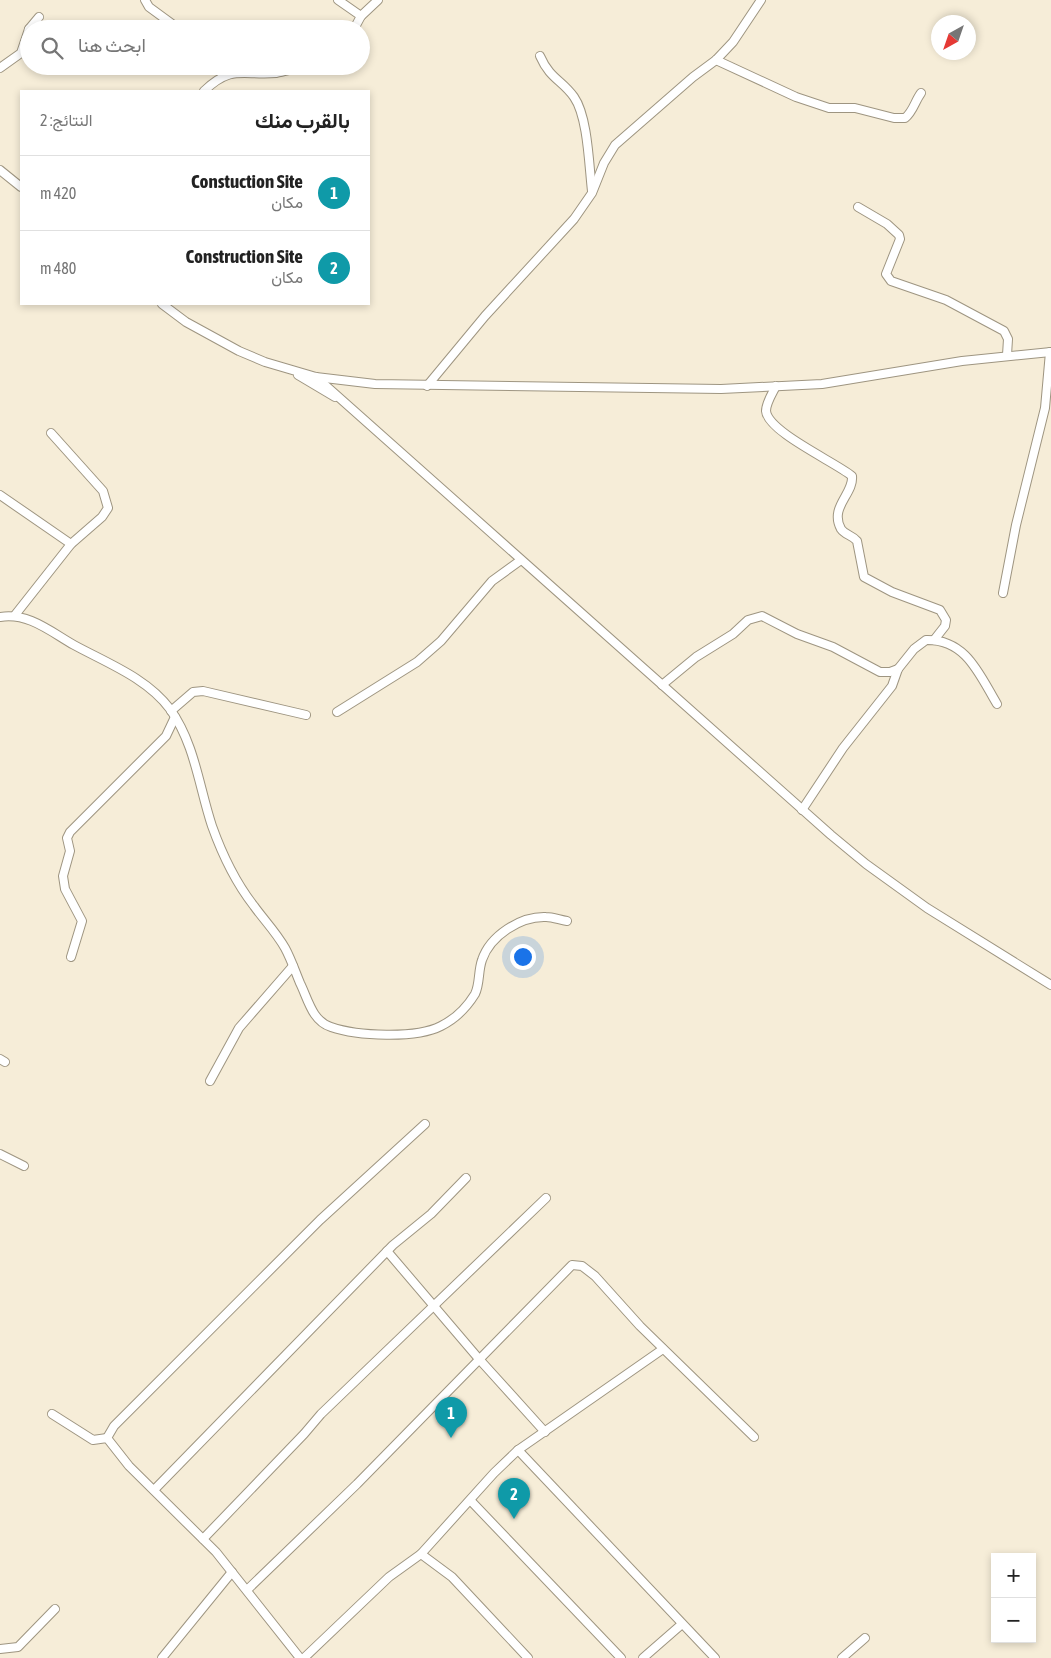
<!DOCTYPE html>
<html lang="ar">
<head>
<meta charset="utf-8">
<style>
	:root { --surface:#fff; --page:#f6f6f6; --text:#222; --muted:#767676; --line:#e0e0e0; --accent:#7c7f29 }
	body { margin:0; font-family:"Asap Condensed",Vazirmatn,sans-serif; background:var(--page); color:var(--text); direction:rtl }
	.controls { position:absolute; right:15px; bottom:15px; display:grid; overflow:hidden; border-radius:0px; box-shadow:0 2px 8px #0003 }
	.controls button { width:45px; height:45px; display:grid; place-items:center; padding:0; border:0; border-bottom:1px solid var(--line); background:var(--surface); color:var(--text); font:25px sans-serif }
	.compass { position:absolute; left:931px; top:15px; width:45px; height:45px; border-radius:50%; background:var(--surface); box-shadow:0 2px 8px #0003; rotate:220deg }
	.you { position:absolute; left:522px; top:956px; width:18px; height:18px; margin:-12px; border:4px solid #fff; border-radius:50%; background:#1a73e8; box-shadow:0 0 0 8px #1a73e833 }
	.badge { display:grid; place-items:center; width:32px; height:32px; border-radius:50%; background:var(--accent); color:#fff; font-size:16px; font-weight:700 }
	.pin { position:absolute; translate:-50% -41px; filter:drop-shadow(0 1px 2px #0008) }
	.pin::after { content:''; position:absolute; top:26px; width:18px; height:15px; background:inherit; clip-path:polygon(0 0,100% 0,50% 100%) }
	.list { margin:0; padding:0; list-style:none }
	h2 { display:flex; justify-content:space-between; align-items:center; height:65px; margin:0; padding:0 20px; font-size:21px }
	h2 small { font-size:16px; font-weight:400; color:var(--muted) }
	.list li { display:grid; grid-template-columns:32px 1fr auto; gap:15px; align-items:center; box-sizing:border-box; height:75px; padding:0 20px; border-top:1px solid var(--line) }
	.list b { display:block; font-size:19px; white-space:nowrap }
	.list p { margin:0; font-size:16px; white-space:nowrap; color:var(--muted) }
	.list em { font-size:16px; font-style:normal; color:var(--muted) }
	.icon { flex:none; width:28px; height:28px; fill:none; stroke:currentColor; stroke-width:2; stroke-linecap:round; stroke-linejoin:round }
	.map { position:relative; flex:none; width:1051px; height:1658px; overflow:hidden; direction:ltr }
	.search { position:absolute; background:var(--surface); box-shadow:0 2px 8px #0003; left:20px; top:20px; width:350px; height:55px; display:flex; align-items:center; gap:12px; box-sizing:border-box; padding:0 18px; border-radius:28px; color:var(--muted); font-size:19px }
	.panel { position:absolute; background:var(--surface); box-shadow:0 2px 8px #0003; left:20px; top:90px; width:350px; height:215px; border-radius:0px; direction:rtl }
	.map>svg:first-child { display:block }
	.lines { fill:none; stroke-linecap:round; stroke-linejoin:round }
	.minor-casing { stroke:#9e9581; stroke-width:10 }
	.minor { stroke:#fff; stroke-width:8 }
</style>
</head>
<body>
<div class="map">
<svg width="1051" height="1658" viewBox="0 0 1051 1658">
	<rect width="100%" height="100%" fill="#f6edd8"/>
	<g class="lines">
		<defs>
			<g id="minor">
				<path d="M145,0L149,7L179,29"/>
				<path d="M338,0L361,16L354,29"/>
				<path d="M361,16L378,0"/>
				<path d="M29,29L39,17"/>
				<path d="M540,56C550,79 562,80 574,97C588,117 589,166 592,191"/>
				<path d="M716,60L796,97L829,108H855L894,118H905C913,112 915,101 921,93"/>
				<path d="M218,66L223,76"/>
				<path d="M0,68L21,53L29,29"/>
				<path d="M204,91C232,64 243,76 276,73C286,71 296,68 307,66"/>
				<path d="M0,170L21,187"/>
				<path d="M858,207L887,224L899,235L900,239L886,274L891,281L946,300L1004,331L1008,339L1007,355"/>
				<path d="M162,304L186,322L239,351L265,362L316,377L375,384L721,389L822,384L962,361L1051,352"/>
				<path d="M298,375L335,397"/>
				<path d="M316,377L831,835L866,864L927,908L1051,985"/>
				<path d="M427,386L485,316L574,219L592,193L604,163L615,145L693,77L716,60L733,42L761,0"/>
				<path d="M776,386C772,394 766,403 766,411C768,432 835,462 852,476C854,494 829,507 841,529C845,535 852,535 857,541L864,577L892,592L940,610L946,620L945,626L934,640"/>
				<path d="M0,495L71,544"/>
				<path d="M1003,593L1016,525L1045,408L1050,352"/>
				<path d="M15,615L71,544L102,517L108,508L103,491L51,433"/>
				<path d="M0,617C28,612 51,632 74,645C107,663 147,678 170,709C195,744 199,787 212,826C222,854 236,883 254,906C264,920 276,932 285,948C291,959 295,971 300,983C308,999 312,1021 331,1027C357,1036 416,1039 441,1026C455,1019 467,1007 475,994C480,984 478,971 482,960C490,936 520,916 546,917C553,917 560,920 567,921"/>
				<path d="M662,685L696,657L733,634L748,620L762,616L797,634L833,647L880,672H890L898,669"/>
				<path d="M171,711L193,692L203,691L306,715"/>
				<path d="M337,712L417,662L441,641L492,581L521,560"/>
				<path d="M802,810L843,748L892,686L898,669L914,649L926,640C966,639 979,674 997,704"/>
				<path d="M71,957L82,921L65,889L63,876L70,851L67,838L70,832L166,736L175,717"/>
				<path d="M0,1059L5,1062"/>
				<path d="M210,1081L239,1028L293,966"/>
				<path d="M0,1154L24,1166"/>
				<path d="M387,1251L479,1359L545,1432"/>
				<path d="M52,1414L93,1440L107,1438L129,1466L216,1552L300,1658"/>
				<path d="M107,1438L114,1426L320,1220L425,1124"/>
				<path d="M518,1450L715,1658"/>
				<path d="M154,1490L393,1245L431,1214L466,1178"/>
				<path d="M471,1501L621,1658"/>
				<path d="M203,1539L304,1434L321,1414L546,1198"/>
				<path d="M421,1554L452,1577L528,1658"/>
				<path d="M247,1590L357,1484L572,1265L582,1266L595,1276L640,1326L754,1437"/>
				<path d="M0,1649L18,1647L55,1609"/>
				<path d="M162,1658L232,1572"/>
				<path d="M304,1658L389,1577L421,1554L494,1473L518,1450L663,1349"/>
				<path d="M643,1658L682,1624"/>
				<path d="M842,1658L865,1638"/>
			</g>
		</defs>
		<!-- minor casing -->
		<use href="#minor" class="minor-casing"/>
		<!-- minor -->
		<use href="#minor" class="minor"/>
	</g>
</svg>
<div class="controls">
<button>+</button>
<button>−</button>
</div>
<svg class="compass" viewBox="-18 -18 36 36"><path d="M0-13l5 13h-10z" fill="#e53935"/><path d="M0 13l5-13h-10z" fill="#767676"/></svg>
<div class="you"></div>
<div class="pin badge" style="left:451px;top:1438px;background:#0f9aa8">1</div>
<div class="pin badge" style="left:514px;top:1519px;background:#0f9aa8">2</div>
<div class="search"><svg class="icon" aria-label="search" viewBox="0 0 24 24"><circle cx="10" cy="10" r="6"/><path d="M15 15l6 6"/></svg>ابحث هنا</div>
<section class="panel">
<h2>بالقرب منك<small>النتائج: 2</small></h2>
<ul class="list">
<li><span class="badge" style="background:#0f9aa8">1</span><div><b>Constuction Site</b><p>مكان</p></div><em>420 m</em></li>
<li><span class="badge" style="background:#0f9aa8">2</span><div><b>Construction Site</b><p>مكان</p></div><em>480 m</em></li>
</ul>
</section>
</div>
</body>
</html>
